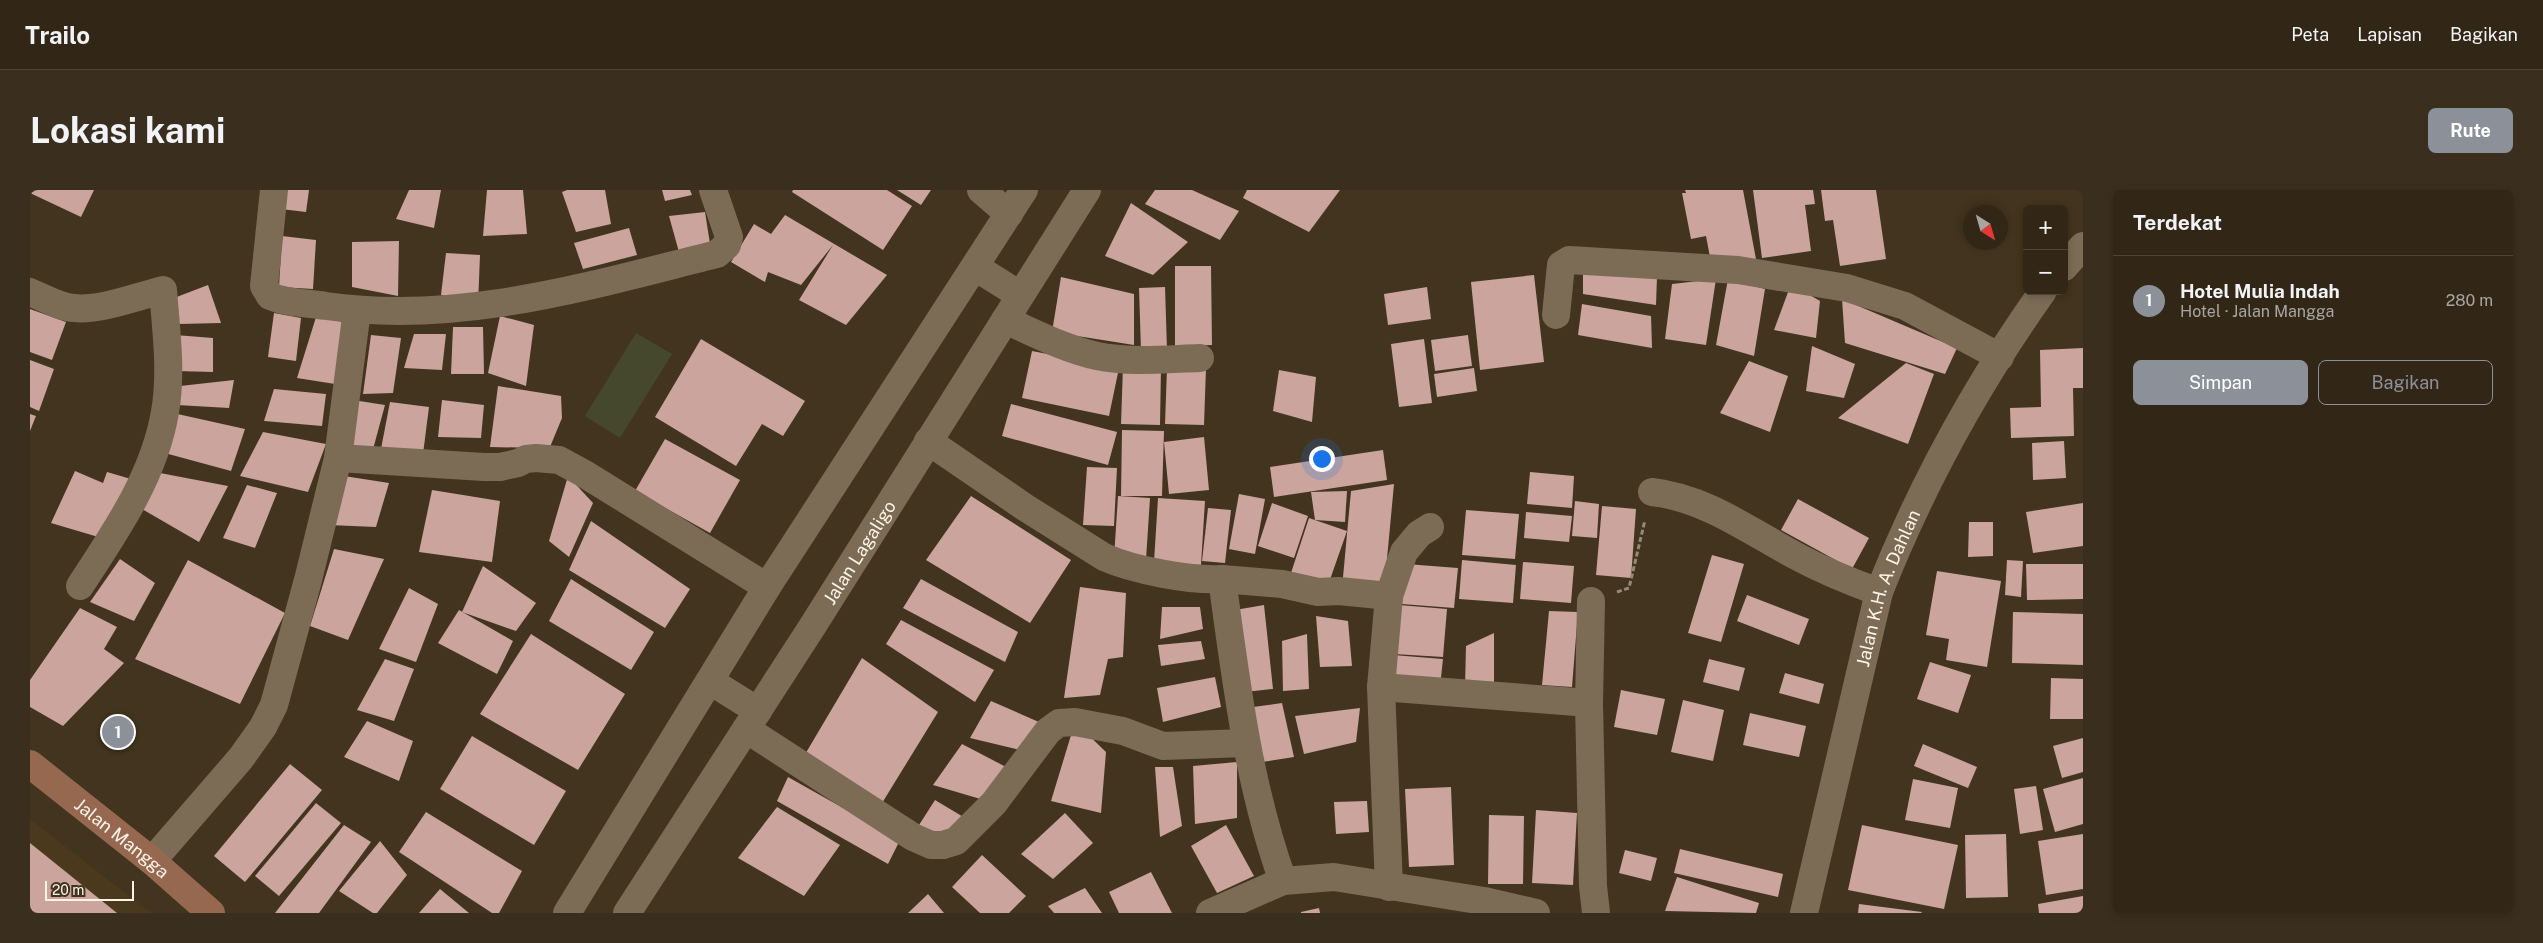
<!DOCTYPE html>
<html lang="id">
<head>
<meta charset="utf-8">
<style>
	:root { --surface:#322716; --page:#3a2f1f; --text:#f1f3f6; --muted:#a8a5a1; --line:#4d4435; --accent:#8c9099 }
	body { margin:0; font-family:"Public Sans",sans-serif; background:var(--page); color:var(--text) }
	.controls { position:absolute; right:15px; top:15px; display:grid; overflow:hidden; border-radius:8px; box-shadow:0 2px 8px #0003 }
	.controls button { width:45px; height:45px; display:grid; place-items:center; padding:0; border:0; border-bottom:1px solid var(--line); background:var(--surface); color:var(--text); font:25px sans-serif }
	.compass { position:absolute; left:1933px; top:15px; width:45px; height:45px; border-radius:50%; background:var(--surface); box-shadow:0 2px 8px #0003; rotate:143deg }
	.scale { position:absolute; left:15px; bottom:12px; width:89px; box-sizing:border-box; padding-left:5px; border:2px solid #fdf4e7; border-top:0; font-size:14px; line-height:18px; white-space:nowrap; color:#fdf4e7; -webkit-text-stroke:4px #42341e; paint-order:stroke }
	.you { position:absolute; left:1291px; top:268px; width:18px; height:18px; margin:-12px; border:4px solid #fff; border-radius:50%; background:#1a73e8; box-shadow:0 0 0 8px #1a73e833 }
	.badge { display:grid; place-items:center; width:32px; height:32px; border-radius:50%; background:var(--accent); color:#fff; font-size:16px; font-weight:700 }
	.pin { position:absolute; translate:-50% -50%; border:2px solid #fff; box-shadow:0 1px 5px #0006 }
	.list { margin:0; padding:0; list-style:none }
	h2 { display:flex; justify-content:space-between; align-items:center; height:65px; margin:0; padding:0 20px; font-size:21px }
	h2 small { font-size:16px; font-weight:400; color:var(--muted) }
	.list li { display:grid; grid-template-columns:32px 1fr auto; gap:15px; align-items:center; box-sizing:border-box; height:90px; padding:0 20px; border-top:1px solid var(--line) }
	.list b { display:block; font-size:19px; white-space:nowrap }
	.list p { margin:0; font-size:16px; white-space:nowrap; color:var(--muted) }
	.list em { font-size:16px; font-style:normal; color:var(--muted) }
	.actions { display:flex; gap:10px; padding:15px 20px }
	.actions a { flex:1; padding:11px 0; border:1px solid var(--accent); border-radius:8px; text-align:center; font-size:18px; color:var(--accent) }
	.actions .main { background:var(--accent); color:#fff }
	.map { position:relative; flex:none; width:2053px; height:723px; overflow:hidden; border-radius:8px }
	header { display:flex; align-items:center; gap:30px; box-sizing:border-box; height:70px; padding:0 25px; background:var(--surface); border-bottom:1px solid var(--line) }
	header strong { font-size:24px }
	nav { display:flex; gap:28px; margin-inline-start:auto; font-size:18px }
	.intro { display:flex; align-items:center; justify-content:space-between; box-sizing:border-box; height:120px; padding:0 30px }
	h1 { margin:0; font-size:35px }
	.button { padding:12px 22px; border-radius:8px; background:var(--accent); color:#fff; font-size:18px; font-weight:700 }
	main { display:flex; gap:30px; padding:0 30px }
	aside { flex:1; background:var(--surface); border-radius:8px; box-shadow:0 2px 8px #0003 }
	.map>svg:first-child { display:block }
	.built { fill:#4a391c }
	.green { fill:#46482e }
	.building { fill:#caa49d }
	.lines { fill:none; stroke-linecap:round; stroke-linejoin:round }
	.path { stroke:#958977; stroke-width:3; stroke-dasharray:5 2.5; stroke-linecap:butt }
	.street { stroke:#7c6c55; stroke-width:28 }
	.secondary { stroke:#976850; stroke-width:28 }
	.labels { text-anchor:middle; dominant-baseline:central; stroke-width:5; stroke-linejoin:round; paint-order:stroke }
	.street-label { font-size:18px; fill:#fdf4e7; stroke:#42341e }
</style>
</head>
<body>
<header>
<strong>Trailo</strong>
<nav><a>Peta</a><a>Lapisan</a><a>Bagikan</a></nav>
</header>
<div class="intro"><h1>Lokasi kami</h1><a class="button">Rute</a></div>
<main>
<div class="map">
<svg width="2053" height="723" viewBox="0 0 2053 723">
	<rect width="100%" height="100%" fill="#42341e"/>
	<!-- built -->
	<path class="built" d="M0,629L121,723H0Z"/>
	<!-- green -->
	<path class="green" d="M606,143L642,164L590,248L555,226Z"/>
	<!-- building -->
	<g class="building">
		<path d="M0,0H64L51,27L0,3Z"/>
		<path d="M254,0H279L276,22L251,19Z"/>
		<path d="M379,0H411L404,38L366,29Z"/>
		<path d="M457,0H493L497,44L453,46Z"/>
		<path d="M537,0H575L581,34L546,42L532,2Z"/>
		<path d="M632,0H660L662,5L635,11Z"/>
		<path d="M763,0H857L882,16L853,60L762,2Z"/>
		<path d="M867,0H901L891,15Z"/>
		<path d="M1125,0H1162L1209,21L1190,50L1115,14Z"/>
		<path d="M1217,0H1310L1279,42L1213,8Z"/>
		<path d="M1655,0H1713L1726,69L1682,78L1676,46L1661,49L1652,3H1656Z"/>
		<path d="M1723,0H1783L1785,14L1775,15L1781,61L1732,68Z"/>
		<path d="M1791,0H1846L1856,69L1810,76L1803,30L1795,31Z"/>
		<path d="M1101,13L1158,52L1123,85L1075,66Z"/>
		<path d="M675,22L681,60L652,73L639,26Z"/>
		<path d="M755,25L857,85L816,135L769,110L803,55L771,95L738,82L735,92L701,72L724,34L741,44Z"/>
		<path d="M599,38L607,65L553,79L544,53Z"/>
		<path d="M252,46L286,50L283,99L249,97Z"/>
		<path d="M369,51L368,106L322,97V52Z"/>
		<path d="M416,63L450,65L448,115L411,105Z"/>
		<path d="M1145,76H1181L1182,155L1145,156Z"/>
		<path d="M1553,82L1627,87L1626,115L1553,104Z"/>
		<path d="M1504,85L1514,172L1450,180L1441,92Z"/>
		<path d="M1031,87L1104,104V155L1022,142Z"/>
		<path d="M1686,89L1676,155L1635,149L1642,94Z"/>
		<path d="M1698,89L1735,99L1724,166L1686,155Z"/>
		<path d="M1761,94L1790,111L1786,148L1744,140Z"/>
		<path d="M178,95L191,133L149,134L144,108Z"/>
		<path d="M1135,97L1137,160L1111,161L1109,98Z"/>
		<path d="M1397,97L1401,129L1358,135L1354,104Z"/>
		<path d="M1812,109L1927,158L1915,184L1815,153Z"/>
		<path d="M1552,114L1621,126L1622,158L1548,145Z"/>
		<path d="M0,119L36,132L22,170L0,162Z"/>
		<path d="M244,123L271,128L266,171L238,167Z"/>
		<path d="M287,124L312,132L305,194L267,188Z"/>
		<path d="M470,126L504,135L496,196L458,183Z"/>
		<path d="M423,137H453L454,184H421Z"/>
		<path d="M384,144H416L412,180L374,178Z"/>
		<path d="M145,145L183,148V182L146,181Z"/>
		<path d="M341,145L371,148L363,203L333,204Z"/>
		<path d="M1438,145L1442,176L1405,181L1401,150Z"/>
		<path d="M671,149L775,211L753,246L732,234L706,276L625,227Z"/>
		<path d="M1394,149L1402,213L1369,217L1361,154Z"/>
		<path d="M1782,156L1825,174L1814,208L1776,201Z"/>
		<path d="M2053,158V198H2043L2044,246L1981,248L1980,218L2011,217L2010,160Z"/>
		<path d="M1002,161L1089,178L1079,226L992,208Z"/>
		<path d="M0,170L24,179L9,221L0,217Z"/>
		<path d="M1719,171L1758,186L1740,242L1690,223Z"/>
		<path d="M1876,173L1904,184L1878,254L1808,228Z"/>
		<path d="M1093,176L1131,177L1130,235L1091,234Z"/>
		<path d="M1137,178H1176L1174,235L1135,234Z"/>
		<path d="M1444,178L1447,201L1407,207L1404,184Z"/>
		<path d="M1249,180L1286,187L1282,232L1243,221Z"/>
		<path d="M204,190L199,218L147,215L150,196Z"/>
		<path d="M468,196L531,206L532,228L515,269L511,258L460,257Z"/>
		<path d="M244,199L296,204L292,236L234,231Z"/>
		<path d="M323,210L355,215L342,263L309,258Z"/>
		<path d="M412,210L454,215L451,248L408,247Z"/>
		<path d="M360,212L399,217L393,264H350Z"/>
		<path d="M981,214L1087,242L1078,275L972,246Z"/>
		<path d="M143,223L215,239L201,281L131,262Z"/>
		<path d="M0,224L6,226L0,241Z"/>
		<path d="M1092,240L1134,241L1132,306H1091Z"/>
		<path d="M233,242L296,254L278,302L210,286Z"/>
		<path d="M1174,247L1179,300L1139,304L1134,252Z"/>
		<path d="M635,249L710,290L680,343L605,301Z"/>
		<path d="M2034,251L2036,288L2003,290L2002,253Z"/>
		<path d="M1353,260L1357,290L1244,307L1240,277Z"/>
		<path d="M1057,277L1087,278L1084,336L1053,335Z"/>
		<path d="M45,281L73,293L77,282L101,289L75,349L21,333Z"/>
		<path d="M1500,282L1544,286L1542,318L1497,314Z"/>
		<path d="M130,283L198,296L169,352L112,319Z"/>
		<path d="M314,286L359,293L346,337L299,335Z"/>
		<path d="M538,286L563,313L539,367L519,351Z"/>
		<path d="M1364,294L1354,401L1312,398L1321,301Z"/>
		<path d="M217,295L247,303L225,358L193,348Z"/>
		<path d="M402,300L470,311L462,372L389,362Z"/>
		<path d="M1317,301L1315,332L1285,330L1281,302Z"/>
		<path d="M1209,304L1235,309L1225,364L1199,359Z"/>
		<path d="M941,306L1041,370L1000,433L896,370Z"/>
		<path d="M1088,306L1120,308L1116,370L1084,368Z"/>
		<path d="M1128,308L1175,311L1171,375L1124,372Z"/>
		<path d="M1768,309L1839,348L1822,379L1751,340Z"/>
		<path d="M1545,311L1569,314L1567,348L1542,346Z"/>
		<path d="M1242,313L1278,326L1264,368L1228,356Z"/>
		<path d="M2053,313V356L2003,363L1996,322Z"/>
		<path d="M1572,316L1606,319L1601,388L1566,385Z"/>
		<path d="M1178,318L1201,320L1195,373L1172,371Z"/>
		<path d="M1436,320L1489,324L1485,369L1432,365Z"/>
		<path d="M1496,322L1542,326L1539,352L1494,348Z"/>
		<path d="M1279,328L1317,341L1296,401L1259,389Z"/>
		<path d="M561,331L660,399L635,438L539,380Z"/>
		<path d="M1939,332H1963V366L1938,367Z"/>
		<path d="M304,359L354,369L318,450L280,436Z"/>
		<path d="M1682,365L1714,374L1691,452L1658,443Z"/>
		<path d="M90,369L125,393L104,431L60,412Z"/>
		<path d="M158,370L255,423L210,514L105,469Z"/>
		<path d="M1432,370L1486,375L1483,413L1429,409Z"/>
		<path d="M1977,370L1993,371L1991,407L1975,405Z"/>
		<path d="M1493,372L1544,376L1541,413L1490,409Z"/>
		<path d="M1376,374L1428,378L1424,418L1372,414Z"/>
		<path d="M1996,374H2053V409L1997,410Z"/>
		<path d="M453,376L506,413L486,441L432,422Z"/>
		<path d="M1907,381L1971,391L1957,477L1916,470L1919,449L1896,445Z"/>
		<path d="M541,389L624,442L601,480L519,431Z"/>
		<path d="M891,389L988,442L975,472L873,418Z"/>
		<path d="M1050,397L1096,403L1093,467L1078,469L1070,505L1034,508Z"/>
		<path d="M379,398L408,414L386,472L349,459Z"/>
		<path d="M1717,405L1779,429L1769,455L1707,431Z"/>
		<path d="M1234,415L1243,499L1215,502L1205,420Z"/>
		<path d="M1369,415L1417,419L1413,467L1364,464Z"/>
		<path d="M1132,417H1170L1173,439L1130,449Z"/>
		<path d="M50,418L87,437L74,459L94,473L33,536L0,517V490Z"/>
		<path d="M429,420L483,451L467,484L408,453Z"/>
		<path d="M1519,421L1548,422L1542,497L1512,495Z"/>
		<path d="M1983,422L2053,424V475L1982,473Z"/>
		<path d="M1286,426L1318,431L1322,476L1290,477Z"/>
		<path d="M871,430L964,480L945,512L856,454Z"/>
		<path d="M1464,443V497H1435L1436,456Z"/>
		<path d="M501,444L595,504L548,580L450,524Z"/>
		<path d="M1277,444L1279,499L1253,501L1252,451Z"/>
		<path d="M1171,451L1175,469L1131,476L1128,455Z"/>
		<path d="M1363,465L1413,469L1410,497L1360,493Z"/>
		<path d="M832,468L908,522L841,631L764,583Z"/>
		<path d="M355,469L384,479L364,531L327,520Z"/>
		<path d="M1679,469L1715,478L1709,501L1673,492Z"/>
		<path d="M1900,472L1941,485L1928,523L1887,509Z"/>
		<path d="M1755,483L1794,494L1789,514L1749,503Z"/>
		<path d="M1185,487L1191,517L1133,532L1127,498Z"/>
		<path d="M2021,488L2053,489V529H2020Z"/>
		<path d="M1591,500L1635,509L1627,545L1584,537Z"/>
		<path d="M1653,510L1694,520L1683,571L1641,562Z"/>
		<path d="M961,511L1018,536L994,561L940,548Z"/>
		<path d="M1252,513L1264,567L1232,572L1223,517Z"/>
		<path d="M1330,518L1326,552L1274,564L1265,526Z"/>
		<path d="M1720,523L1776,536L1769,567L1713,555Z"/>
		<path d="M337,531L383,551L369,591L314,567Z"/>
		<path d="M1045,532L1076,562L1071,623L1021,611Z"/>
		<path d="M442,546L536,601L504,655L410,599Z"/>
		<path d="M2053,548V582L2032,588L2023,556Z"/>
		<path d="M932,554L978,578L964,613L903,595Z"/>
		<path d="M1893,554L1947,577L1938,598L1884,576Z"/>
		<path d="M1207,572V628L1165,634L1163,576Z"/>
		<path d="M260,574L292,600L215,692L184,666Z"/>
		<path d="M1125,577H1143L1152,636L1130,647Z"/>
		<path d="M758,587L870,650L858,674L747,611Z"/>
		<path d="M2053,588V634L2025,642L2013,599Z"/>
		<path d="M1883,589L1928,598L1920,638L1875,630Z"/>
		<path d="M2006,596L2013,640L1990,644L1984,599Z"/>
		<path d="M1421,597L1424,675L1379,677L1375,599Z"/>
		<path d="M905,610L935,628L917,648L889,635Z"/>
		<path d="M1337,611L1339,642L1306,644L1304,612Z"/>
		<path d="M286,613L311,633L249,706L225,686Z"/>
		<path d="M747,617L810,655L774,706L708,668Z"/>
		<path d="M1506,620L1547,623L1543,695L1502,693Z"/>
		<path d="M396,622L492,681L469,723H462L369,662Z"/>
		<path d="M1035,623L1063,653L1023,689L991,664Z"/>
		<path d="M1459,625L1494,626L1493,694H1458Z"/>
		<path d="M314,635L341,652L289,723H245Z"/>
		<path d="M1196,635L1224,686L1187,703L1161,656Z"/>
		<path d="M1832,635L1928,655L1914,719L1818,700Z"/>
		<path d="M1976,644L1978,707L1936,708L1935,645Z"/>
		<path d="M2053,644V699L2016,705L2008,651Z"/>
		<path d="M350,651L377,685L347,723H343L309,701Z"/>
		<path d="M0,653L87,723H0Z"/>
		<path d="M1650,659L1753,684L1748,707L1644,683Z"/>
		<path d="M1595,660L1627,668L1621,691L1589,683Z"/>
		<path d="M952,665L996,706L979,723H950L922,697Z"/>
		<path d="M1121,682L1142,723H1089L1079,702Z"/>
		<path d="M1647,687L1729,713L1726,723L1635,721Z"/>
		<path d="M1055,698L1072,723H1024L1018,716Z"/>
		<path d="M410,699L439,723H389Z"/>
		<path d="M898,704L914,723H878Z"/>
		<path d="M2053,706V723H2009L2008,714Z"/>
		<path d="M1829,714L1892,722L1891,723H1828Z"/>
		<path d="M1289,718L1290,723H1271V722Z"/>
	</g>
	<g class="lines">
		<!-- path -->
		<path class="path" d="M1587,402L1599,398L1615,330"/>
		<!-- street -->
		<g class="street">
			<path d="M244,0L234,96L240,106C256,113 278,113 296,116C430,135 558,96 687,64L697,55L699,47L683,0"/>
			<path d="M951,0L979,24"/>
			<path d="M945,77L990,105"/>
			<path d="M2034,77L2053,56"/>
			<path d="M0,102C14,108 29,117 44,118C70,121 108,106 133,100C136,140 142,182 135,222C124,287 85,342 50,396"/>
			<path d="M327,120L308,268L454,277H470L488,273L496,269L506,268L529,270L553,283L737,397"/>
			<path d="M1526,125L1531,75L1539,70L1708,80L1817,98L1875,116L1970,167"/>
			<path d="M975,130C1005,143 1035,159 1067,166C1100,173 1137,169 1170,168"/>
			<path d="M898,251L996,318L1074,367C1103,380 1160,391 1192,389C1206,491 1218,594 1253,691"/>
			<path d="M1622,302C1676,308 1721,342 1768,367C1794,381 1821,392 1849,402"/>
			<path d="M1192,389L1252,394L1288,402L1309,401L1359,406"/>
			<path d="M1561,411L1559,513L1563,696L1566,723"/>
			<path d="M680,491L728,521"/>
			<path d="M1351,497L1559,513"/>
			<path d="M716,539L883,647L901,655H913L926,651L964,613L1018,541L1029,533L1045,532L1093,541L1133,556L1215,553"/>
			<path d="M122,671L211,568L233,537L244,515L278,390L308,268"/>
			<path d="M1359,697L1351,497L1359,406L1374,362L1389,344L1400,337"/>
			<path d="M537,723L737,397L994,0"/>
			<path id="s1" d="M597,723L782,437L1057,0"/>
			<path d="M1180,723L1253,691L1304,687L1454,711L1506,723"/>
			<path id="s2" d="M1774,723L1849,402C1891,296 1947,194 2013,101"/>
		</g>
		<!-- secondary -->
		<path class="secondary" id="s3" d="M0,574L122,671L181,723"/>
	</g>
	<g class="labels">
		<!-- street labels -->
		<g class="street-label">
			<text stroke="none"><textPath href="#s1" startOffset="429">Jalan Lagaligo</textPath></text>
			<text stroke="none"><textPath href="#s2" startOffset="336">Jalan K.H. A. Dahlan</textPath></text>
			<text stroke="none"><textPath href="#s3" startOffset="118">Jalan Mangga</textPath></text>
		</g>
	</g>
</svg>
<div class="controls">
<button>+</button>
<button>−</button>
</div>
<svg class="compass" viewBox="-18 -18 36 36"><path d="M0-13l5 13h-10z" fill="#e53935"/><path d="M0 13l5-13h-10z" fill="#a8a5a1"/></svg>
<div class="scale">20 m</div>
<div class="you"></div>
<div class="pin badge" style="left:88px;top:542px">1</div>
</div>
<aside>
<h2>Terdekat<small></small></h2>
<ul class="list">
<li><span class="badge">1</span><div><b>Hotel Mulia Indah</b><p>Hotel · Jalan Mangga</p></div><em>280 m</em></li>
</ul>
<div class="actions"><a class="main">Simpan</a><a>Bagikan</a></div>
</aside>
</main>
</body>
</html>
